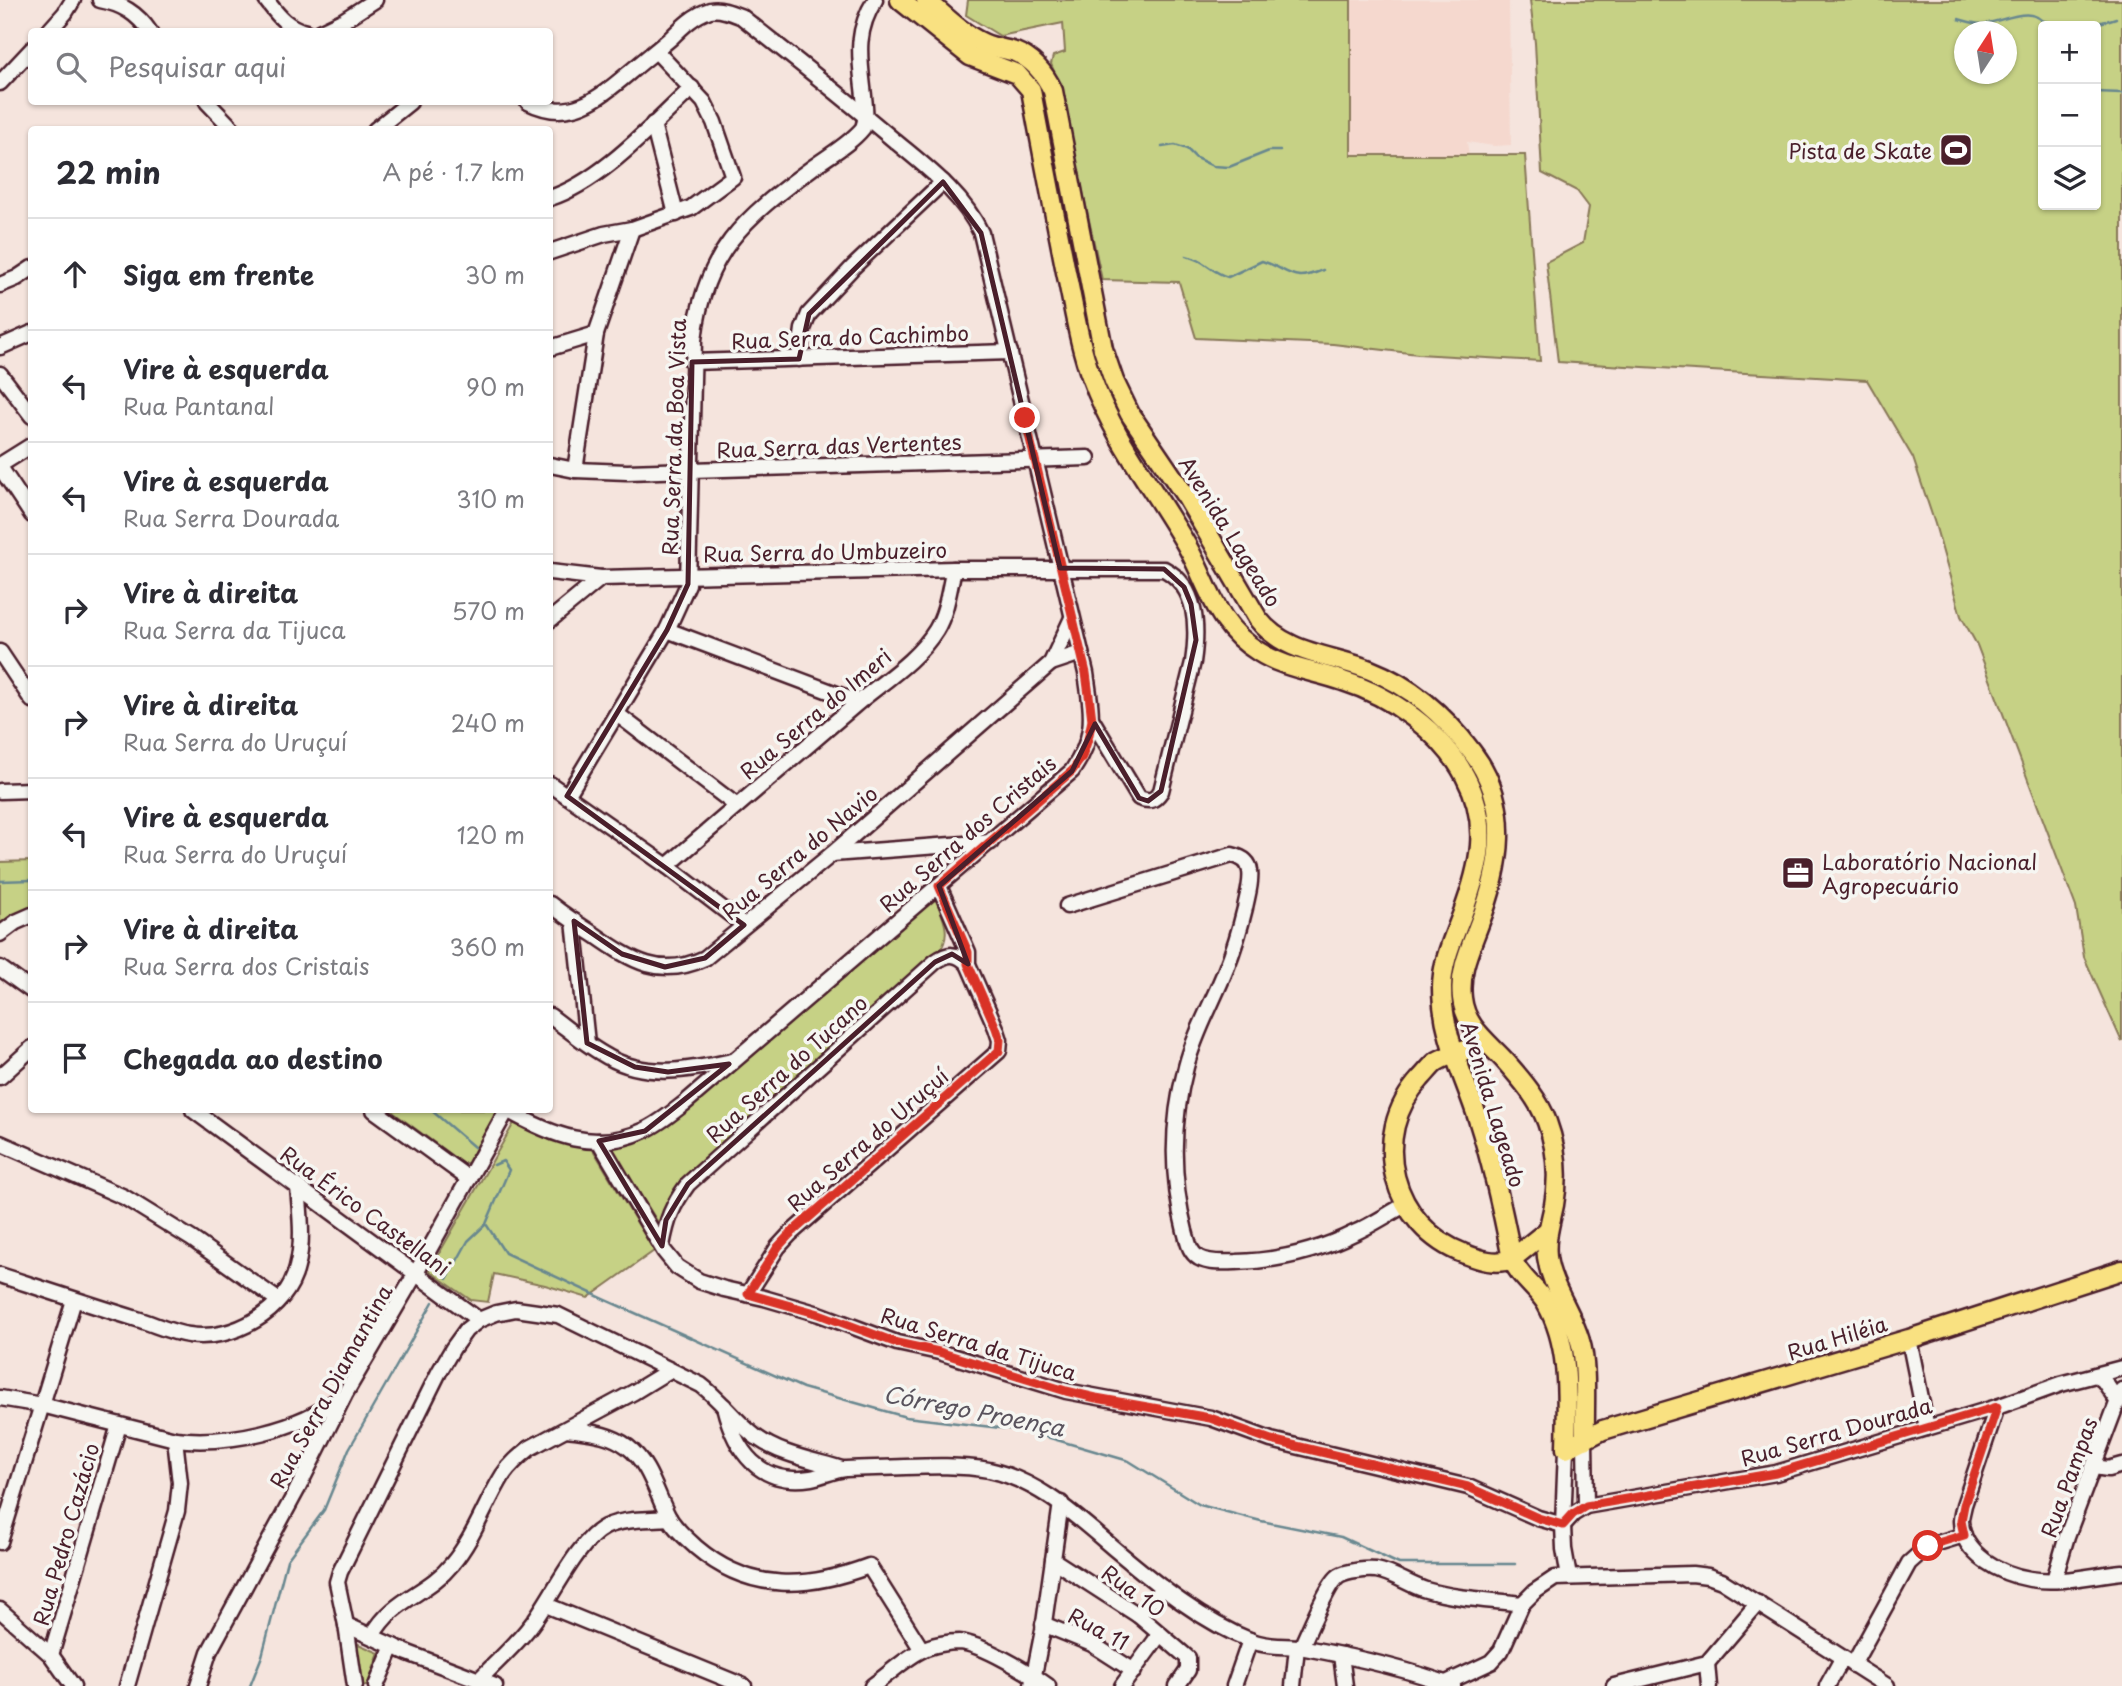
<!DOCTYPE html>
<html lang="pt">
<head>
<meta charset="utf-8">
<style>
	:root { --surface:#fff; --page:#f7f7f7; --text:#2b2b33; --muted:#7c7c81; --line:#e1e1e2 }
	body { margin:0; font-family:"Playpen Sans",sans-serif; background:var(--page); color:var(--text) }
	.controls { position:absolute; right:21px; top:21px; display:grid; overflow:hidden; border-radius:7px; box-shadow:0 2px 5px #0004 }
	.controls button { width:63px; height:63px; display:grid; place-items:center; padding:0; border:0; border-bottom:2px solid var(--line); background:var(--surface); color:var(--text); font:35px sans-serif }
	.compass { position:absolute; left:1954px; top:21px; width:63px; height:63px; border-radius:50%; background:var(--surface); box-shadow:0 2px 5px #0004; rotate:12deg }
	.stop { position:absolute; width:21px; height:21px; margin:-16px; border:5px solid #d93025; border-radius:50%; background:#fff }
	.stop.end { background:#d93025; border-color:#fff; box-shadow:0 2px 7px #0008 }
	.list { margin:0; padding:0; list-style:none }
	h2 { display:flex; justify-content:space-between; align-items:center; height:91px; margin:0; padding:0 28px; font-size:30px }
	h2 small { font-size:23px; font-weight:400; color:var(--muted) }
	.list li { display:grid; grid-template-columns:46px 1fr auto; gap:21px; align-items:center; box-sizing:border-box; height:112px; padding:0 28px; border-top:2px solid var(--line) }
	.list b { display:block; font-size:26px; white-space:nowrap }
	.list p { margin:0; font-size:23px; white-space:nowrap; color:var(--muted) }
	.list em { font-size:23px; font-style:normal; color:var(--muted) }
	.icon { flex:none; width:38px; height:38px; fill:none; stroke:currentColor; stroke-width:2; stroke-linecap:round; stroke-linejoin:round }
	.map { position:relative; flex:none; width:2122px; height:1686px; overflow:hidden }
	.search { position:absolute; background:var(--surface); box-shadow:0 2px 5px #0004; left:28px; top:28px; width:525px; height:77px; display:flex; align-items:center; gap:18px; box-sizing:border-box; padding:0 24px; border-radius:7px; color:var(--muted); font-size:26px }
	.panel { position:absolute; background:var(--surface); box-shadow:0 2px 5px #0004; left:28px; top:126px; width:525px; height:987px; border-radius:7px }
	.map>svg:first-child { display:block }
	.built { fill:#f5d8ce }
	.green { fill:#c6d185; stroke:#887858; stroke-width:2; fill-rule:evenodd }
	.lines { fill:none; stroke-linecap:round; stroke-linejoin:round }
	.stream { stroke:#67878f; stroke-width:2.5 }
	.minor-casing { stroke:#4a1f2b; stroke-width:19 }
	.major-casing { stroke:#4a1f2b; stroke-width:23 }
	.minor { stroke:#f6f6f2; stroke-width:14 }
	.major { stroke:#f9e181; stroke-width:18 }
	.route { stroke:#d93025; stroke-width:9 }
	.marked { fill:none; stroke:#4a1f2b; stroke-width:5; stroke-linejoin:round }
	.labels { text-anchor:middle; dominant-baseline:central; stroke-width:7; stroke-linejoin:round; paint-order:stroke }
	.poi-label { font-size:21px; fill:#4a1f2b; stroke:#f6f6f2; text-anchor:end }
	.street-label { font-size:21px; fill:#4a1f2b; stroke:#f6f6f2 }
	.water-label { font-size:23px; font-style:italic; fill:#59535d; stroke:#f6f6f2 }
</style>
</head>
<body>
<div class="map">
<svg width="2122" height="1686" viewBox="0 0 2122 1686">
	<rect width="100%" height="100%" fill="#f5e4dd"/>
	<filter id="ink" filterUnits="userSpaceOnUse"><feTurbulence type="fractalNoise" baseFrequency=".0143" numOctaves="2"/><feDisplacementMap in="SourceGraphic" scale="14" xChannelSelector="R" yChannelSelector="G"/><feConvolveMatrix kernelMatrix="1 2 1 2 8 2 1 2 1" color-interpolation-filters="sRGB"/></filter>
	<g filter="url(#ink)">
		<!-- built -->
		<path class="built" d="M1351,0H1509L1511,145L1494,146L1467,142L1469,155H1351Z"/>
		<!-- green -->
		<g class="green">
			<path d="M968,0H1351V155H1525L1540,361L1418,354L1333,344L1196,338L1179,282L1102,280L1060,86L1051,64L1053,56L1065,52L1063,23L1000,36L966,15Z"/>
			<path d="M1530,0H2122V1042L2084,957L2076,907L1977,645L1961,616L1935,524L1913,458L1867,380L1558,362L1546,262L1583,243L1589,207L1577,191L1542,173L1535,43ZM2043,26H2096V205H2043ZM1965,32H2007V74H1965Z"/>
			<path d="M32,861L31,908L0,926V862Z"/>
			<path d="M935,897C942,916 953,933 939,952L686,1177L671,1195L659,1224L611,1148L639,1140L670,1125Z"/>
			<path d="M390,1110H499L500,1112L472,1163H462Z"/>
			<path d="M514,1123L552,1141L592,1148L654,1251L588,1298L545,1285L494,1274L488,1302L471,1300L429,1271Z"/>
			<path d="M356,1643L379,1653L367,1686H360Z"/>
		</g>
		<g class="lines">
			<!-- stream -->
			<g class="stream">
				<path d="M1959,19C1966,21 1975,24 1982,24C2001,23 2033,2 2046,26"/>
				<path d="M2044,21C2068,29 2093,26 2116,18"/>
				<path d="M2096,92L2122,93"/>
				<path d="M1162,147L1175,145L1187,149L1196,158L1213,166L1229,167L1269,151H1280"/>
				<path d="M1186,256C1206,260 1209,271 1228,277L1262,261C1291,270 1290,284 1323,270"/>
				<path d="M0,881L32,880"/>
				<path d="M431,1110L474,1147"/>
				<path d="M494,1165L503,1161L509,1170L486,1224L505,1253L606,1300L803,1388L906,1417L1026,1431L1129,1461L1200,1505L1261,1521L1341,1537L1399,1564H1515"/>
				<path d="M447,1279L468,1241L485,1225"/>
				<path d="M250,1686L262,1656L287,1560L324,1510L349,1449L433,1302"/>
			</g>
			<defs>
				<g id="minor">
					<path d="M100,0C122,4 137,13 150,32"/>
					<path d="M266,0C278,15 286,27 306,32"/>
					<path d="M48,32L65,13L73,0"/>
					<path d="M319,32L344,20L375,0"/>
					<path d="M0,83L32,49"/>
					<path d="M207,102L234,130"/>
					<path d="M653,124L676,214"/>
					<path d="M375,130L410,102"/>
					<path d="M550,198C602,181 652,125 692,88"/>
					<path d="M550,252L604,234L632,229L691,208L733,177L714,122L704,102L656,51"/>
					<path d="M0,285L17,278L32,268"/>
					<path d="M0,347L32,333"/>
					<path d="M550,348L596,334"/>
					<path d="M799,359L803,329L809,314L853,267L943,182"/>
					<path d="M692,362L1010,352"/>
					<path d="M0,374L32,416"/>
					<path d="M0,465L32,445"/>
					<path d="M550,465L575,470L627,472L1088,458"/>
					<path d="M0,467L32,515"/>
					<path d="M575,470L596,334L632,229"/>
					<path d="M550,572L601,578L954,569H1164C1198,587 1198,628 1193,662L1161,791C1154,801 1150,802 1139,798L1092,720"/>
					<path d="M550,620L601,578"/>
					<path d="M667,630L858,702"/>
					<path d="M0,652L32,700"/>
					<path d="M1051,663L1081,653"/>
					<path d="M617,714L737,806"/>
					<path d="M550,784L667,866L744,925"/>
					<path d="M0,791L32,790"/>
					<path d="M567,796L667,630L688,584L694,340C704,252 744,218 812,168C828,156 850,144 863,128C867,117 865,108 864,96C860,59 854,33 875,0"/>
					<path d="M832,854L991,842"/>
					<path d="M667,866C729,813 792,759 854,706C882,682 916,662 936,630C947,612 949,589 954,569"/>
					<path d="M550,904C564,915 579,925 595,935C632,961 661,979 705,958L832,854L1051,663L1072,618"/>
					<path d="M1067,906L1232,855C1241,857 1249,861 1250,871C1252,882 1247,897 1245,908C1240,929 1234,949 1226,969C1213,1002 1195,1032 1186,1067C1172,1120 1171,1177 1185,1231C1188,1241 1189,1252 1199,1258C1210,1264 1225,1262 1236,1262C1277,1261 1318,1251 1354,1233C1372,1225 1388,1214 1405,1205"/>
					<path d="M574,921L587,1043"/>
					<path d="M0,934L16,922L32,915"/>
					<path d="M0,968L32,991"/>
					<path d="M550,1016C569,1030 587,1046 608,1057C647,1079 691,1070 732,1061"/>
					<path d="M0,1077L32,1048"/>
					<path d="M193,1110L479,1320"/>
					<path d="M374,1110L469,1179"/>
					<path d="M507,1110C551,1135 595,1154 645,1130C660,1123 673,1112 686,1102L1072,771C1097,734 1092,715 1086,673L981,233C962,192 923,165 889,136C841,95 791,56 742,17C732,13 721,8 710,10C694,15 682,27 671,38C657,50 643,61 629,73C598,99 570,123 528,102"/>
					<path d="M599,1141L664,1251L677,1267L699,1281L724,1289L764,1298L819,1314L897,1343L939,1352L1066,1391L1211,1418L1271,1440L1468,1487L1538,1518L1563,1525"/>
					<path d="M0,1143L124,1197L192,1239L278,1300"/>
					<path d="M662,1246C667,1219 672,1206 688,1184L935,962C948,953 956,952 968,964"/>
					<path d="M0,1275C46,1290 91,1305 137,1319C154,1324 172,1333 189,1335C232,1342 287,1311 297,1267C304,1241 300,1213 298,1187"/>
					<path d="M748,1294L778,1247L790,1234L999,1051L1000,1040L996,1028L968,964V952L939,886"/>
					<path d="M1909,1339L1927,1428"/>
					<path d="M2096,1375L2104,1381L2118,1402"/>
					<path d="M0,1398L42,1405L175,1439C228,1445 299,1430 341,1397"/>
					<path d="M724,1406C735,1451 759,1486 811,1478C823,1476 834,1470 846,1469C866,1468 885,1468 905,1467C932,1466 961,1465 989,1470C1040,1481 1078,1518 1117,1551C1159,1586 1201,1621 1252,1641C1269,1648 1287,1645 1305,1648C1355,1657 1405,1668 1453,1686"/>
					<path d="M1997,1407L1964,1505C1963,1510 1961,1516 1961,1521C1962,1555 2001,1574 2030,1579C2060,1584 2093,1575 2122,1572"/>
					<path d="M567,1429C588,1432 610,1433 628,1447C650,1464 656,1493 668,1516C674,1528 687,1539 697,1548C750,1593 808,1589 869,1566L922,1650"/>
					<path d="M1585,1440L1586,1506"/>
					<path d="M1566,1449L1563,1525L1564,1549L1569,1577"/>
					<path d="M2094,1467L2108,1469L2122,1465"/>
					<path d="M1563,1525L1573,1514L1586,1506L1776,1473L1997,1407L2061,1384L2122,1368"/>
					<path d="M0,1542L74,1300"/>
					<path d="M1053,1560L1138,1615L1188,1658V1670L1177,1686"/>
					<path d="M2054,1580L2067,1536L2122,1390"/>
					<path d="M546,1605L744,1686"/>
					<path d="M0,1610L51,1655L73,1686"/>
					<path d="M1138,1615L1163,1588"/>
					<path d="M1043,1624L1092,1644L1134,1671"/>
					<path d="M346,1625L408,1653L495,1686"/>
					<path d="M372,1636C394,1597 427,1595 452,1564C474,1538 485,1504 503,1475C510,1464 520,1456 530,1448L634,1392L670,1370"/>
					<path d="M1301,1647C1308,1633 1328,1583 1339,1576C1347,1571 1367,1569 1376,1570C1394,1573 1409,1585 1426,1590C1457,1599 1490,1600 1522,1604"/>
					<path d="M51,1655L119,1425"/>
					<path d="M1341,1655L1345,1686"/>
					<path d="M1707,1663L1709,1686"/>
					<path d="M1853,1665L1909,1563L1928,1546L1964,1535"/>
					<path d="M479,1680C496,1662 516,1645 531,1625C551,1600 577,1541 605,1527C624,1518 648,1520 669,1518"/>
					<path d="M1032,1685L1043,1630L1061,1503"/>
					<path d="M127,1686L177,1511L180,1483L175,1439"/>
					<path d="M198,1686L209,1652L297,1490L345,1394L416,1273L507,1110"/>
					<path d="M355,1686L346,1625L337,1582L340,1572L439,1372L453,1348L466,1330L479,1320L496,1313L516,1309L558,1315L701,1385C721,1400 736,1422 756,1437C781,1455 813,1460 842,1469"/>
					<path d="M376,1686L393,1646"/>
					<path d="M872,1686C888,1675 904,1659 922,1650C932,1645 948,1642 959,1642C980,1643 1030,1673 1048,1686"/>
					<path d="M1122,1686L1160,1634"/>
					<path d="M1234,1686L1250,1640"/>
					<path d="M1293,1686L1297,1647"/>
					<path d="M1445,1686L1446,1683L1491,1662L1501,1651L1522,1604L1534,1592L1555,1578L1692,1574L1708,1576L1722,1581L1887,1686"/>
					<path d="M1614,1686L1707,1663L1758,1603"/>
					<path d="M1827,1686L1842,1659"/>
				</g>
				<g id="major">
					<path d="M900,0L970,56L1017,74L1031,90C1042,151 1054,211 1066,272C1074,308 1079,345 1092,379C1114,440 1155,490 1187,546C1210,587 1215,625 1259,652C1284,668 1315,671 1343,681C1391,696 1441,731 1465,776C1491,824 1480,867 1462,915C1453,939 1442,962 1442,988C1442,1035 1464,1075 1478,1119C1493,1166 1503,1212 1512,1259C1519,1277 1536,1287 1546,1303C1571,1346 1567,1400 1566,1449L1603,1430L1909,1339L2122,1270"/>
					<path d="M926,0C944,15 962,34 983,43C994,48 1005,49 1015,52C1033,59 1045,74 1053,91L1103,349L1114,381L1130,414L1187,498L1258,619C1285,654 1332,655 1370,670C1411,686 1446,717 1472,752C1513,805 1501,869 1478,927C1469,951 1459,972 1462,998C1465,1027 1488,1042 1506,1062C1522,1080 1539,1100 1547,1122C1557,1149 1559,1178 1554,1205C1550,1224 1545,1239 1547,1257C1551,1287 1572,1312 1580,1341C1588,1366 1584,1412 1585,1440"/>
					<path d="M1486,1043C1472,1049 1448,1054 1436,1062C1431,1066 1426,1073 1421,1078C1367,1136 1392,1227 1465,1254C1480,1260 1496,1265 1512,1259L1548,1230"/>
				</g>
			</defs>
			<!-- minor casing -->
			<use href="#minor" class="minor-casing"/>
			<!-- major casing -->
			<use href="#major" class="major-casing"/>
			<!-- minor -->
			<use href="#minor" class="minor"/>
			<!-- major -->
			<use href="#major" class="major"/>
		</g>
	</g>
	<g class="lines" filter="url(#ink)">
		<!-- route -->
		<path class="route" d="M1025,418L1086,673L1090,703L1092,720L1088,739L1082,757L1072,771L939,886L968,952V964L996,1028L1000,1040L999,1051L790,1234L778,1247L748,1294L819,1314L897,1343L939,1352L1066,1391L1096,1398L1210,1418L1271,1440L1468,1487L1538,1518L1563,1525L1573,1514L1586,1506L1776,1473L1997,1407L1964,1505L1961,1521L1964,1535L1928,1546"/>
	</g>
	<!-- marked area -->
	<path class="marked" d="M943,182L981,233L1060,568L1164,569L1184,587L1191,604L1196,640L1161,791L1148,801L1139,798L1095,724L1072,771L939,886L968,964L952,954L935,962L688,1184L666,1220L662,1246L599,1141L645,1131L729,1064L668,1072L635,1067L587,1043L574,921L622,954L665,967L705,958L744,925L567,796L667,630L688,584L692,362L799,359L809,314Z"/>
	<!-- icons -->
	<defs>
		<symbol id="stadium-square" viewBox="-11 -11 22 22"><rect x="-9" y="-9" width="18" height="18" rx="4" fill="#4a1f2b" stroke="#f6f6f2"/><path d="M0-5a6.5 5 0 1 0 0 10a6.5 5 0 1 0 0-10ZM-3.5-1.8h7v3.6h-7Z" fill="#fff"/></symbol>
		<symbol id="office-square" viewBox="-11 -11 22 22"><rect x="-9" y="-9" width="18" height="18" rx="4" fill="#4a1f2b" stroke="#f6f6f2"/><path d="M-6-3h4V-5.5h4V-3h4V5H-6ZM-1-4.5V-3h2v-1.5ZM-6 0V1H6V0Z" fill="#fff"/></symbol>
	</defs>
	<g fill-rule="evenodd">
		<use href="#stadium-square" x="1937" y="131" width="38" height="38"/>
		<use href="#office-square" x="1779" y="854" width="38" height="38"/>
	</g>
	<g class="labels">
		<!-- poi labels -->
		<g class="poi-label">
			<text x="1932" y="150">Pista de Skate</text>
			<text x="1822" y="861" text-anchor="start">Laboratório Nacional<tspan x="1822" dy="24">Agropecuário</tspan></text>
		</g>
		<!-- street labels -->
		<g class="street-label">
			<text transform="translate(850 336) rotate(-2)">Rua Serra do Cachimbo</text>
			<text transform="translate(673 437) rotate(-88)">Rua Serra da Boa Vista</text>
			<text transform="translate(839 445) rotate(-2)">Rua Serra das Vertentes</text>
			<text transform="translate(1231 531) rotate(58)">Avenida Lageado</text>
			<text transform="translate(825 551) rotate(-1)">Rua Serra do Umbuzeiro</text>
			<text transform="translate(815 713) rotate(-40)">Rua Serra do Imeri</text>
			<text transform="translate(967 833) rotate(-41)">Rua Serra dos Cristais</text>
			<text transform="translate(799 852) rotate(-40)">Rua Serra do Navio</text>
			<text transform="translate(786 1068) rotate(-42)">Rua Serra do Tucano</text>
			<text transform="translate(1494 1104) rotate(73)">Avenida Lageado</text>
			<text transform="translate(867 1139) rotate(-41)">Rua Serra do Uruçuí</text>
			<text transform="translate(366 1210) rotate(36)">Rua Érico Castellani</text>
			<text transform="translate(1837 1337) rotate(-17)">Rua Hiléia</text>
			<text transform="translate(979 1343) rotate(17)">Rua Serra da Tijuca</text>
			<text transform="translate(330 1386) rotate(-61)">Rua Serra Diamantina</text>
			<text transform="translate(1836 1431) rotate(-16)">Rua Serra Dourada</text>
			<text transform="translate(2068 1477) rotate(-70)">Rua Pampas</text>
			<text transform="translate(65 1534) rotate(-74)">Rua Pedro Cazácio</text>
			<text transform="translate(1134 1590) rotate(36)">Rua 10</text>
			<text transform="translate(1099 1628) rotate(28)">Rua 11</text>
		</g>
		<!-- water labels -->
		<g class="water-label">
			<text transform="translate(974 1410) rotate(11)">Córrego Proença</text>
		</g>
	</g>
</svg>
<div class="controls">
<button>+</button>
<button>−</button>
<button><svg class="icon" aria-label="layers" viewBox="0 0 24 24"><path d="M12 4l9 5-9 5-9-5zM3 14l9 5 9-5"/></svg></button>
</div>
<svg class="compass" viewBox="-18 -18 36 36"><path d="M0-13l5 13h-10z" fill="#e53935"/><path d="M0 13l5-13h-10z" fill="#7c7c81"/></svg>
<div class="stop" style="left:1928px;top:1546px"></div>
<div class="stop end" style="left:1025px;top:418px"></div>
<div class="search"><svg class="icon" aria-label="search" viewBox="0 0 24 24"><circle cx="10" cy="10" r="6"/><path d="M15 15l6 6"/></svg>Pesquisar aqui</div>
<section class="panel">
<h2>22 min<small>A pé · 1.7 km</small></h2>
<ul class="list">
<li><svg class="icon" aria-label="ahead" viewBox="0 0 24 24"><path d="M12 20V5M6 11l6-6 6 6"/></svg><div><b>Siga em frente</b></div><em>30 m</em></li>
<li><svg class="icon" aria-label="left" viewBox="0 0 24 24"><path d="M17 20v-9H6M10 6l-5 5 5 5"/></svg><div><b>Vire à esquerda</b><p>Rua Pantanal</p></div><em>90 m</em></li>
<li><svg class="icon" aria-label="left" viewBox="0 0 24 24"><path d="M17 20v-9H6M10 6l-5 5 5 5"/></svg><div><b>Vire à esquerda</b><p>Rua Serra Dourada</p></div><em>310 m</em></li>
<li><svg class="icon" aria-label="right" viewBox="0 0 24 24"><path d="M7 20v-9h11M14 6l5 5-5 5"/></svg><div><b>Vire à direita</b><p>Rua Serra da Tijuca</p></div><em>570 m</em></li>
<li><svg class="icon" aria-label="right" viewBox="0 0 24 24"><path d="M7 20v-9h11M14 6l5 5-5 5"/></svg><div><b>Vire à direita</b><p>Rua Serra do Uruçuí</p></div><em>240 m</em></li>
<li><svg class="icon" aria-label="left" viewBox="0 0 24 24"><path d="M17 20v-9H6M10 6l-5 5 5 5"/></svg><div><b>Vire à esquerda</b><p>Rua Serra do Uruçuí</p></div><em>120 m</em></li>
<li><svg class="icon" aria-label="right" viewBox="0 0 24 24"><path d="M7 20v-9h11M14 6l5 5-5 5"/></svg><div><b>Vire à direita</b><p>Rua Serra dos Cristais</p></div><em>360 m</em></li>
<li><svg class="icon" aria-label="arrive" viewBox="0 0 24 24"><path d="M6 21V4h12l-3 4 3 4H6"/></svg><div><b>Chegada ao destino</b></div></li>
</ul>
</section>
</div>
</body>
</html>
